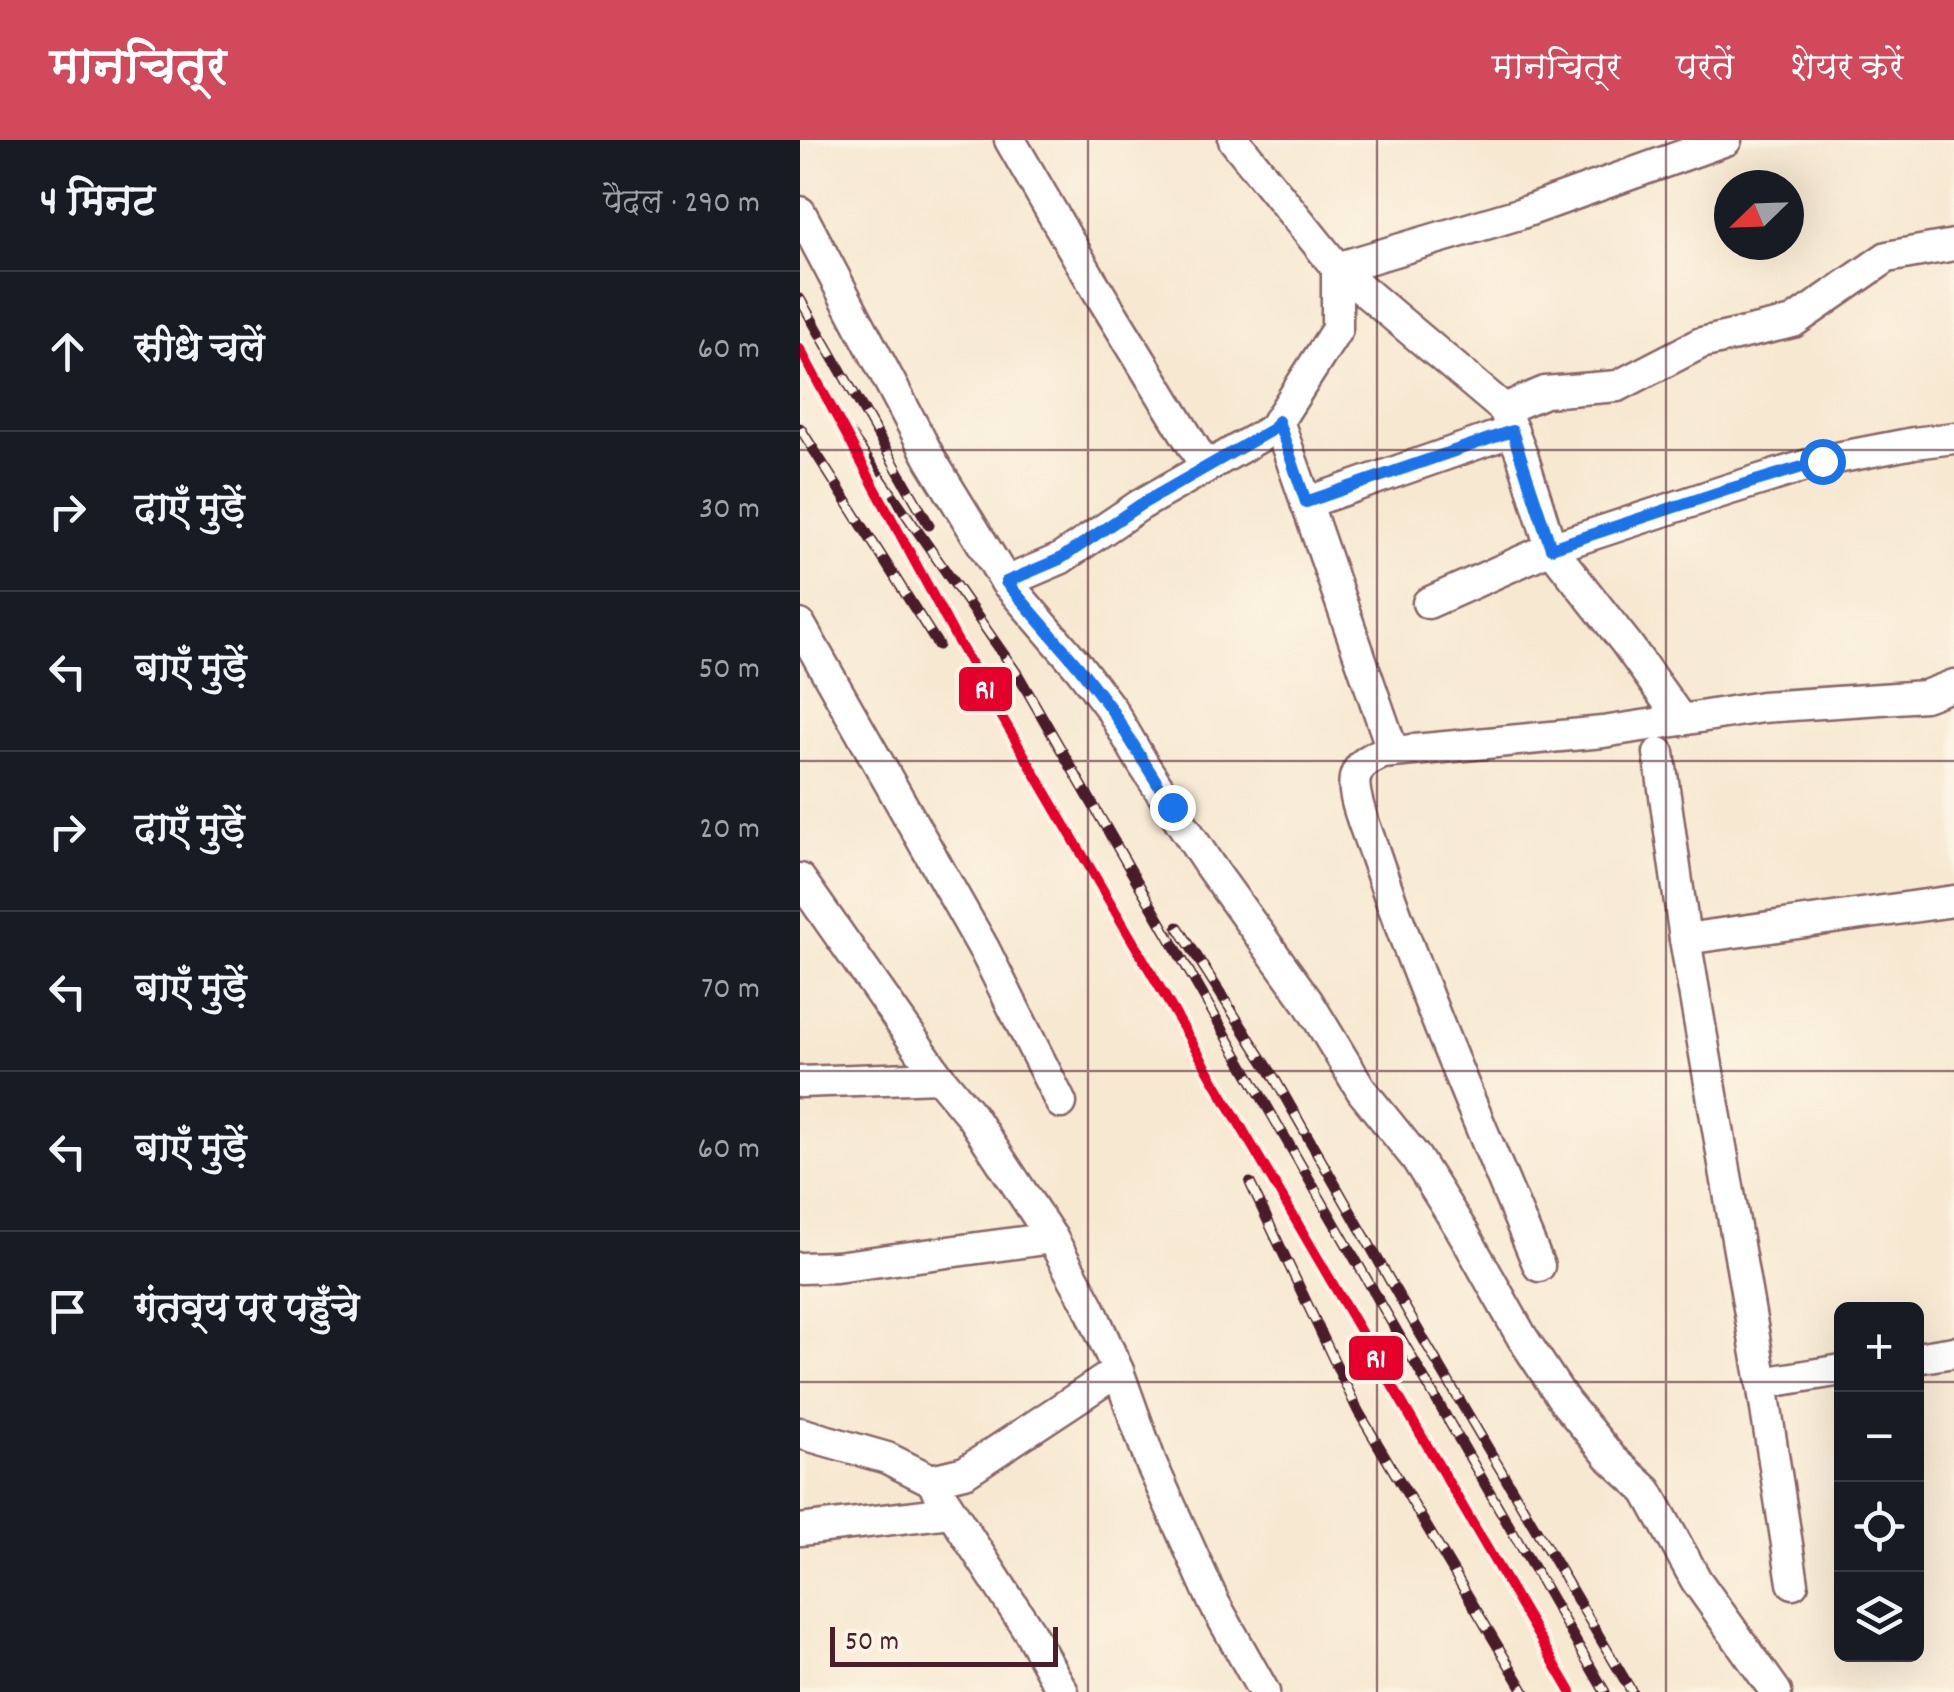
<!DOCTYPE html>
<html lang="hi">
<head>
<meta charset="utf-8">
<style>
	:root { --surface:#171b24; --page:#242831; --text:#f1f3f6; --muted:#9ea1a6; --line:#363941; --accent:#d1495b }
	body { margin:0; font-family:Dekko,"Playpen Sans Deva",sans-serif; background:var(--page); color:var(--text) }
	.controls { position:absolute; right:30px; bottom:30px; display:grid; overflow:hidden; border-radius:15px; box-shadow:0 10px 40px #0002 }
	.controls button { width:90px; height:90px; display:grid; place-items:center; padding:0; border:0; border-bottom:2px solid var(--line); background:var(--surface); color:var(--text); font:50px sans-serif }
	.compass { position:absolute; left:914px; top:30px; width:90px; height:90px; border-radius:50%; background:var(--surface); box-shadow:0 10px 40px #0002; rotate:247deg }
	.scale { position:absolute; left:30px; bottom:25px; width:228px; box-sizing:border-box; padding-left:10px; border:5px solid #4a1f2b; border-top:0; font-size:28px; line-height:35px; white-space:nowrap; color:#4a1f2b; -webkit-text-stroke:8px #fcf5e5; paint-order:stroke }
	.stop { position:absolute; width:30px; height:30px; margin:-22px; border:8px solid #1a73e8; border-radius:50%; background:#fff }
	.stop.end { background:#1a73e8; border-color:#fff; box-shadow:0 2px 10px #0008 }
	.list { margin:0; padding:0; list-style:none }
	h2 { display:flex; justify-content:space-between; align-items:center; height:130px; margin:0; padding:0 40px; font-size:42px }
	h2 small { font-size:32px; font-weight:400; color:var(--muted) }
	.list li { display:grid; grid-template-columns:65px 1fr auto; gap:30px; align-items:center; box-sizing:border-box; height:160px; padding:0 40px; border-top:2px solid var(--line) }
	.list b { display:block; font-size:38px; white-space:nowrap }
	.list em { font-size:32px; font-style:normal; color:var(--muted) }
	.icon { flex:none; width:55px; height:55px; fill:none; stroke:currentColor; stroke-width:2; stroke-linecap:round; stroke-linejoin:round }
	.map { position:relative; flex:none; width:1154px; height:1552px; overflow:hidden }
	header { display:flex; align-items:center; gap:60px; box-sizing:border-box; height:140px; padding:0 50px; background:var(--accent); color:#fff }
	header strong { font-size:48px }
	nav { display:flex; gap:55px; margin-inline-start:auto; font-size:35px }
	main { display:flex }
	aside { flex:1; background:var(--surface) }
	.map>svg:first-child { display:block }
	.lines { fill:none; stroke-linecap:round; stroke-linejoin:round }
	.minor-casing { stroke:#876565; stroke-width:35 }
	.minor { stroke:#fff; stroke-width:30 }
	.rail-casing { stroke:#4a1f2b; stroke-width:11 }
	.rail { stroke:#fcf5e5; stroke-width:8; stroke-dasharray:22; stroke-linecap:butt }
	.rail-1-casing { stroke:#fcf5e5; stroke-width:18 }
	.rail-1 { stroke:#e4002b; stroke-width:10 }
	.route { stroke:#1a73e8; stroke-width:12 }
	.grid { fill:none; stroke:#4a1f2b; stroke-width:2.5; stroke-opacity:0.55 }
	.line-badge { stroke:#fcf5e5; stroke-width:4 }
	.badge-label { font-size:28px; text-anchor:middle; font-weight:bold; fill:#fff }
</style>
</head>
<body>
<header>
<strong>मानचित्र</strong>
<nav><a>मानचित्र</a><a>परतें</a><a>शेयर करें</a></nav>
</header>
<main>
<aside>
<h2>4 मिनट<small>पैदल · 290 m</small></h2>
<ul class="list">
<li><svg class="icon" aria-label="ahead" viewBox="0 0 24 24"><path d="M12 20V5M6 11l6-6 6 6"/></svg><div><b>सीधे चलें</b></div><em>60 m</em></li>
<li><svg class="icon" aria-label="right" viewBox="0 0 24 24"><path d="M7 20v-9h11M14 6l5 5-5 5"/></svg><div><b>दाएँ मुड़ें</b></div><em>30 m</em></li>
<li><svg class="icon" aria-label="left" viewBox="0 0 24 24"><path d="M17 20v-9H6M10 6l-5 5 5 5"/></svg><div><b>बाएँ मुड़ें</b></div><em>50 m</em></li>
<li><svg class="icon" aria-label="right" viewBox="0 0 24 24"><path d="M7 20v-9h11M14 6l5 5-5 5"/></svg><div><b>दाएँ मुड़ें</b></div><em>20 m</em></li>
<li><svg class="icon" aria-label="left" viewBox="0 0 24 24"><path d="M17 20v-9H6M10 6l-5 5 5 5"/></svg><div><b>बाएँ मुड़ें</b></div><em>70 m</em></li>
<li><svg class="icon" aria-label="left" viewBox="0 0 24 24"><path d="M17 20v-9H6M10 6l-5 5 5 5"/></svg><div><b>बाएँ मुड़ें</b></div><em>60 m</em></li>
<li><svg class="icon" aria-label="arrive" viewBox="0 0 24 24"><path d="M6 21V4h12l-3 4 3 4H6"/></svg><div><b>गंतव्य पर पहुँचे</b></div></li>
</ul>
</aside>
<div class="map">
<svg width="1154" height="1552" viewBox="0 0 1154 1552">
	<rect width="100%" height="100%" fill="#fcf5e5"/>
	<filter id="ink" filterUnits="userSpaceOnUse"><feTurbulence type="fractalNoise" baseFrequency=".01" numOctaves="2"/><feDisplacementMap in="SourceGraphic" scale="20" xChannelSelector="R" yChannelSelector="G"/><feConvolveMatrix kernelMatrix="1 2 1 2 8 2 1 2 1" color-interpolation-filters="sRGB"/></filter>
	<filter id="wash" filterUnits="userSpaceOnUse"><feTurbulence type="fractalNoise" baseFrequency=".0048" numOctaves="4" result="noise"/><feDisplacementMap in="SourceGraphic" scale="40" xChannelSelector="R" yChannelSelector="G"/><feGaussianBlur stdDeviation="2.25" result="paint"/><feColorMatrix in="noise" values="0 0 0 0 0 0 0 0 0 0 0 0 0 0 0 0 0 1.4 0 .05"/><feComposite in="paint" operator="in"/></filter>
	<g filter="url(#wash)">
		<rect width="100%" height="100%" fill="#f7e8d1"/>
	</g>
	<g filter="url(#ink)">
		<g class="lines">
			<defs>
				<g id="minor">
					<path d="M210,0L290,138L406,327"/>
					<path d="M434,0L537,128L704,269"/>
					<path d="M0,72L131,320L206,442L279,527L311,569L343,624L409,725L508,862L562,951L616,1018L664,1094L722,1197L765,1262L812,1319L847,1351L896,1440L976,1552"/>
					<path d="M1154,105L1087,117L993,182L901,203L818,246L745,252L704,269L723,318L751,408L826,503L881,580L962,567L1125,556L1154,545"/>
					<path d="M478,281L593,612"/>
					<path d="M506,363L713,291"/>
					<path d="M206,442L260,419L340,365L473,289L537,189V128L719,74L926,0"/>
					<path d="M628,463L751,408L927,350L1021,321L1114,303L1154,298"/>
					<path d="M0,485L184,809L261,963"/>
					<path d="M859,613L885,799L962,1243L993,1443"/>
					<path d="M0,739L139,937L170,974L252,1098L289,1166L318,1231L351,1323L414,1463L464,1552"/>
					<path d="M885,799L1154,761"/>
					<path d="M0,942L139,937"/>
					<path d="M739,1126C682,989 622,852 574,712C568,693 551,656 555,638C559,623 570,619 582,613L803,592L881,580"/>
					<path d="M0,1128L36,1127L252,1098"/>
					<path d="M1116,1218L1154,1212"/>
					<path d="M962,1243L1042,1230"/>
					<path d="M0,1293L87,1318L131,1340L165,1332L318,1231"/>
					<path d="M131,1340L229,1491L263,1552"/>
					<path d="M0,1390L150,1372"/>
				</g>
			</defs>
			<!-- minor casing -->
			<use href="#minor" class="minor-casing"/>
			<!-- minor -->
			<use href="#minor" class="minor"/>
			<defs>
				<g id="rail">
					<path d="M0,159L129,385"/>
					<path d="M29,264L218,535L805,1552"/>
					<path d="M0,288L138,505"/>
					<path d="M378,787L472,934L621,1195L832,1552"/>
					<path d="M450,1043L558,1271L725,1552"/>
				</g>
			</defs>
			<!-- rail casing -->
			<use href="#rail" class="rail-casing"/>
			<!-- rail -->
			<use href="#rail" class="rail"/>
			<defs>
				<path id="rail-1" d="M0,209L157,500L771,1552"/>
			</defs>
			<!-- rail-1 casing -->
			<use href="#rail-1" class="rail-1-casing"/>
			<!-- rail-1 -->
			<use href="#rail-1" class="rail-1"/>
		</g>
	</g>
	<g class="lines" filter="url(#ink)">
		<!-- route -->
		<path class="route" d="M372,667L311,569L279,527L206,442L260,419L340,365L473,289L478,281L506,362L712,291L751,408L926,350L1022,321"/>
	</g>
	<!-- grid -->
	<path class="grid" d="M288,0V1552M577,0V1552M866,0V1552M0,310H1154M0,621H1154M0,931H1154M0,1242H1042M1116,1242H1154"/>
	<g class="line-badge">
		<rect x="157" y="525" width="57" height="48" rx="10" fill="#e4002b"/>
		<rect x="547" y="1194" width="58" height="48" rx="10" fill="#e4002b"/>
	</g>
	<g class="badge-label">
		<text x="185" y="558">R1</text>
		<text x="576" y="1227">R1</text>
	</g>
</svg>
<div class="controls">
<button>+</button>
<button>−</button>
<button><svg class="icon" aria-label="locate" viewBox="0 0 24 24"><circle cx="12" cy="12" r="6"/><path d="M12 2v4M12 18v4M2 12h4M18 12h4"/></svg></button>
<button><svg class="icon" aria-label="layers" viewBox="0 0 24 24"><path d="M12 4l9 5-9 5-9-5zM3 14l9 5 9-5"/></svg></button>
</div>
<svg class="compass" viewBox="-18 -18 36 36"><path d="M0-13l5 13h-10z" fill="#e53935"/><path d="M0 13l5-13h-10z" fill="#9ea1a6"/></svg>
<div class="scale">50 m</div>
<div class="stop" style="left:1022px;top:321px"></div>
<div class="stop end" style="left:372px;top:667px"></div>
</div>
</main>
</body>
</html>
